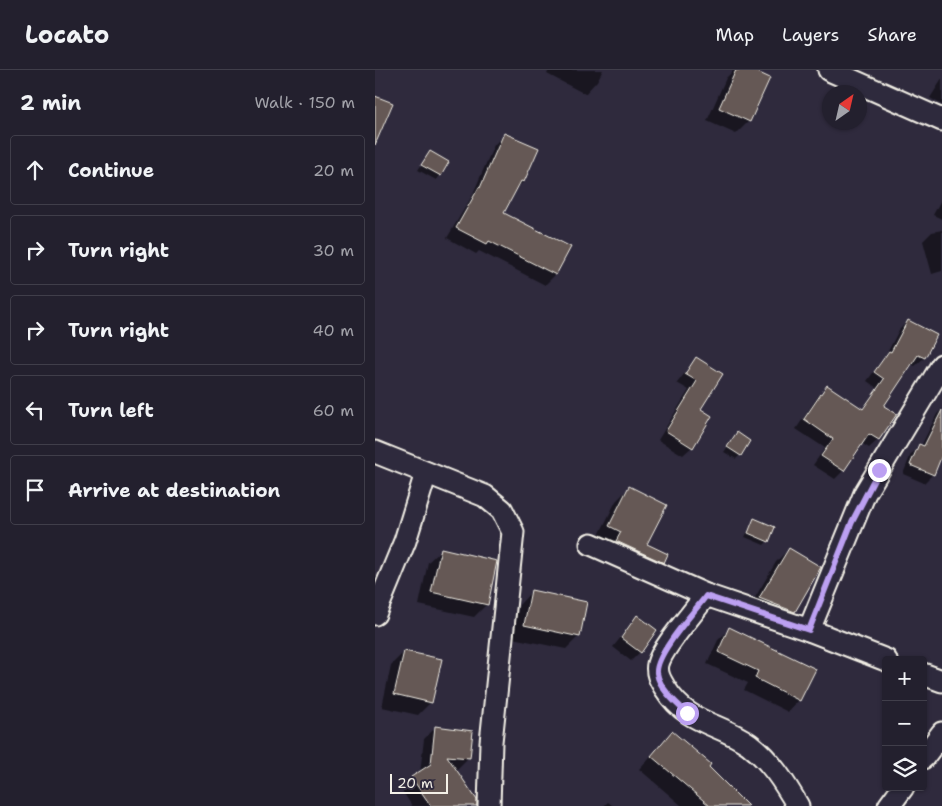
<!DOCTYPE html>
<html lang="en">
<head>
<meta charset="utf-8">
<style>
	:root { --surface:#23202e; --page:#2f2d3a; --text:#f1f3f6; --muted:#a3a3aa; --line:#403e4a }
	body { margin:0; font-family:"Shantell Sans",sans-serif; background:var(--page); color:var(--text) }
	.controls { position:absolute; right:15px; bottom:15px; display:grid; overflow:hidden; border-radius:5px; box-shadow:0 1px 4px #0004 }
	.controls button { width:45px; height:45px; display:grid; place-items:center; padding:0; border:0; border-bottom:1px solid var(--line); background:var(--surface); color:var(--text); font:25px sans-serif }
	.compass { position:absolute; left:447px; top:15px; width:45px; height:45px; border-radius:50%; background:var(--surface); box-shadow:0 1px 4px #0004; rotate:34deg }
	.scale { position:absolute; left:15px; bottom:12px; width:58px; box-sizing:border-box; padding-left:5px; border:2px solid #f4f1e8; border-top:0; font-size:14px; line-height:18px; white-space:nowrap; color:#f4f1e8; -webkit-text-stroke:4px #2f2a3d; paint-order:stroke }
	.stop { position:absolute; width:15px; height:15px; margin:-11px; border:4px solid #bca0f2; border-radius:50%; background:#fff }
	.stop.end { background:#bca0f2; border-color:#fff; box-shadow:0 1px 5px #0008 }
	.list { margin:0; padding:0; list-style:none }
	h2 { display:flex; justify-content:space-between; align-items:center; height:65px; margin:0; padding:0 20px; font-size:21px }
	h2 small { font-size:16px; font-weight:400; color:var(--muted) }
	.list li { display:grid; grid-template-columns:32px 1fr auto; gap:15px; align-items:center; box-sizing:border-box; height:70px; margin:0 10px 10px; padding:0 10px; border:1px solid var(--line); border-radius:5px }
	.list b { display:block; font-size:19px; white-space:nowrap }
	.list em { font-size:16px; font-style:normal; color:var(--muted) }
	.icon { flex:none; width:28px; height:28px; fill:none; stroke:currentColor; stroke-width:2; stroke-linecap:round; stroke-linejoin:round }
	.map { position:relative; flex:none; width:567px; height:736px; overflow:hidden }
	header { display:flex; align-items:center; gap:30px; box-sizing:border-box; height:70px; padding:0 25px; background:var(--surface); border-bottom:1px solid var(--line) }
	header strong { font-size:24px }
	nav { display:flex; gap:28px; margin-inline-start:auto; font-size:18px }
	main { display:flex }
	aside { flex:1; background:var(--surface) }
	.map>svg:first-child { display:block }
	.shadow { fill:#0007 }
	.building { fill:#655854; stroke:#f4f1e8 }
	.lines { fill:none; stroke-linecap:round; stroke-linejoin:round }
	.street-casing { stroke:#f4f1e8; stroke-width:25 }
	.street { stroke:#2f2a3d; stroke-width:21 }
	.route { stroke:#bca0f2; stroke-width:6 }
</style>
</head>
<body>
<header>
<strong>Locato</strong>
<nav><a>Map</a><a>Layers</a><a>Share</a></nav>
</header>
<main>
<aside>
<h2>2 min<small>Walk · 150 m</small></h2>
<ul class="list">
<li><svg class="icon" aria-label="ahead" viewBox="0 0 24 24"><path d="M12 20V5M6 11l6-6 6 6"/></svg><div><b>Continue</b></div><em>20 m</em></li>
<li><svg class="icon" aria-label="right" viewBox="0 0 24 24"><path d="M7 20v-9h11M14 6l5 5-5 5"/></svg><div><b>Turn right</b></div><em>30 m</em></li>
<li><svg class="icon" aria-label="right" viewBox="0 0 24 24"><path d="M7 20v-9h11M14 6l5 5-5 5"/></svg><div><b>Turn right</b></div><em>40 m</em></li>
<li><svg class="icon" aria-label="left" viewBox="0 0 24 24"><path d="M17 20v-9H6M10 6l-5 5 5 5"/></svg><div><b>Turn left</b></div><em>60 m</em></li>
<li><svg class="icon" aria-label="arrive" viewBox="0 0 24 24"><path d="M6 21V4h12l-3 4 3 4H6"/></svg><div><b>Arrive at destination</b></div></li>
</ul>
</aside>
<div class="map">
<svg width="567" height="736" viewBox="0 0 567 736">
	<rect width="100%" height="100%" fill="#2f2a3d"/>
	<filter id="ink" filterUnits="userSpaceOnUse"><feTurbulence type="fractalNoise" baseFrequency=".02" numOctaves="2"/><feDisplacementMap in="SourceGraphic" scale="10" xChannelSelector="R" yChannelSelector="G"/><feConvolveMatrix kernelMatrix="1 2 1 2 8 2 1 2 1" color-interpolation-filters="sRGB"/></filter>
	<g filter="url(#ink)">
		<!-- shadow -->
		<g class="shadow">
			<path d="M174,0H228L222,11L210,24L172,4Z"/>
			<path d="M359,0H375L374,51L361,64L332,51L351,8Z"/>
			<path d="M567,9V35L555,28Z"/>
			<path d="M129,65L162,79L148,112L141,119L128,143L180,205L170,215L104,181L101,184L72,168L97,126L119,75Z"/>
			<path d="M55,82L65,106L61,110L43,100Z"/>
			<path d="M567,128V149L558,145Z"/>
			<path d="M567,160V201L557,204L548,171L557,162Z"/>
			<path d="M533,251L560,266L549,288L540,296L536,294L507,336L520,345L503,370L494,378L486,373L468,401L460,409L438,395L450,378L421,359L444,325L453,317L487,340L502,318L492,311L511,285L524,260Z"/>
			<path d="M321,289L325,339L317,377L308,385L283,370L314,320L302,313Z"/>
			<path d="M567,339V382L558,404L549,413L528,404L536,384L546,376L562,344Z"/>
			<path d="M362,364L365,385L361,389L349,382Z"/>
			<path d="M254,418L271,475L288,492L275,505L222,469L241,431Z"/>
			<path d="M379,450L393,471L389,475L370,467Z"/>
			<path d="M414,479L419,541L406,554L372,541L401,492Z"/>
			<path d="M66,480L112,534L99,547L44,535L53,492Z"/>
			<path d="M156,522L204,566L191,579L137,568L144,535Z"/>
			<path d="M262,547L265,582L256,591L238,577Z"/>
			<path d="M355,559L424,630L413,642L369,620L373,613L332,594L343,570Z"/>
			<path d="M29,582L56,632L43,645L7,637L16,595Z"/>
			<path d="M61,657L93,688L82,699H79L99,736H37L26,719L45,703L49,669Z"/>
			<path d="M297,663L332,697L372,736H307L264,699Z"/>
			<path d="M233,732L238,736H229Z"/>
		</g>
		<!-- building -->
		<g class="building">
			<path d="M361,0H378L395,8L375,52L344,38Z"/>
			<path d="M0,26L18,33L0,75Z"/>
			<path d="M129,63L164,78L149,112L146,111L129,143L196,177L181,205L114,171L112,174L81,158L104,117L105,118Z"/>
			<path d="M55,81L74,92L66,106L46,95Z"/>
			<path d="M533,250L562,265L550,288L543,285L509,336L522,344L504,370L494,364L469,401L446,386L458,369L429,349L452,315L488,339L509,309L499,302L514,281L516,282Z"/>
			<path d="M321,287L348,304L326,339L337,346L318,378L291,361L322,311L310,304Z"/>
			<path d="M567,340V385L559,405L535,395L544,374L549,376Z"/>
			<path d="M362,362L375,371L366,386L352,377Z"/>
			<path d="M254,416L292,435L272,474L293,484L289,493L241,471L246,462L234,456Z"/>
			<path d="M379,448L400,457L394,472L373,463Z"/>
			<path d="M66,478L122,491L113,535L56,522Z"/>
			<path d="M414,478L446,497L420,542L384,528Z"/>
			<path d="M156,520L212,532L205,567L149,555Z"/>
			<path d="M262,545L282,560L266,583L246,568Z"/>
			<path d="M354,557L441,599L425,631L380,608L383,601L343,582Z"/>
			<path d="M29,581L67,589L57,633L19,624Z"/>
			<path d="M60,656L98,661L95,688L72,686L102,730V736H56L36,707L56,694Z"/>
			<path d="M297,661L336,694L334,697L373,736H335L276,686Z"/>
		</g>
		<g class="lines">
			<defs>
				<g id="street">
					<path d="M454,0L567,50"/>
					<path d="M0,382L110,426L127,440L138,462L116,672L114,736"/>
					<path d="M216,474L331,525L434,560L511,590"/>
					<path d="M331,525C320,541 287,577 283,594C281,603 285,610 290,618C313,655 343,652 374,674C396,691 409,712 423,736"/>
					<path d="M0,544L30,471L51,403"/>
					<path d="M434,560L490,423L567,295"/>
					<path d="M548,604L567,611"/>
					<path d="M548,688L567,663"/>
					<path d="M514,736L528,717"/>
				</g>
			</defs>
			<!-- street casing -->
			<use href="#street" class="street-casing"/>
			<!-- street -->
			<use href="#street" class="street"/>
		</g>
	</g>
	<g class="lines" filter="url(#ink)">
		<!-- route -->
		<path class="route" d="M312,643C301,633 284,618 282,603C280,584 320,541 331,526L434,560L477,452L504,400"/>
	</g>
</svg>
<div class="controls">
<button>+</button>
<button>−</button>
<button><svg class="icon" aria-label="layers" viewBox="0 0 24 24"><path d="M12 4l9 5-9 5-9-5zM3 14l9 5 9-5"/></svg></button>
</div>
<svg class="compass" viewBox="-18 -18 36 36"><path d="M0-13l5 13h-10z" fill="#e53935"/><path d="M0 13l5-13h-10z" fill="#a3a3aa"/></svg>
<div class="scale">20 m</div>
<div class="stop" style="left:312px;top:643px"></div>
<div class="stop end" style="left:504px;top:400px"></div>
</div>
</main>
</body>
</html>
